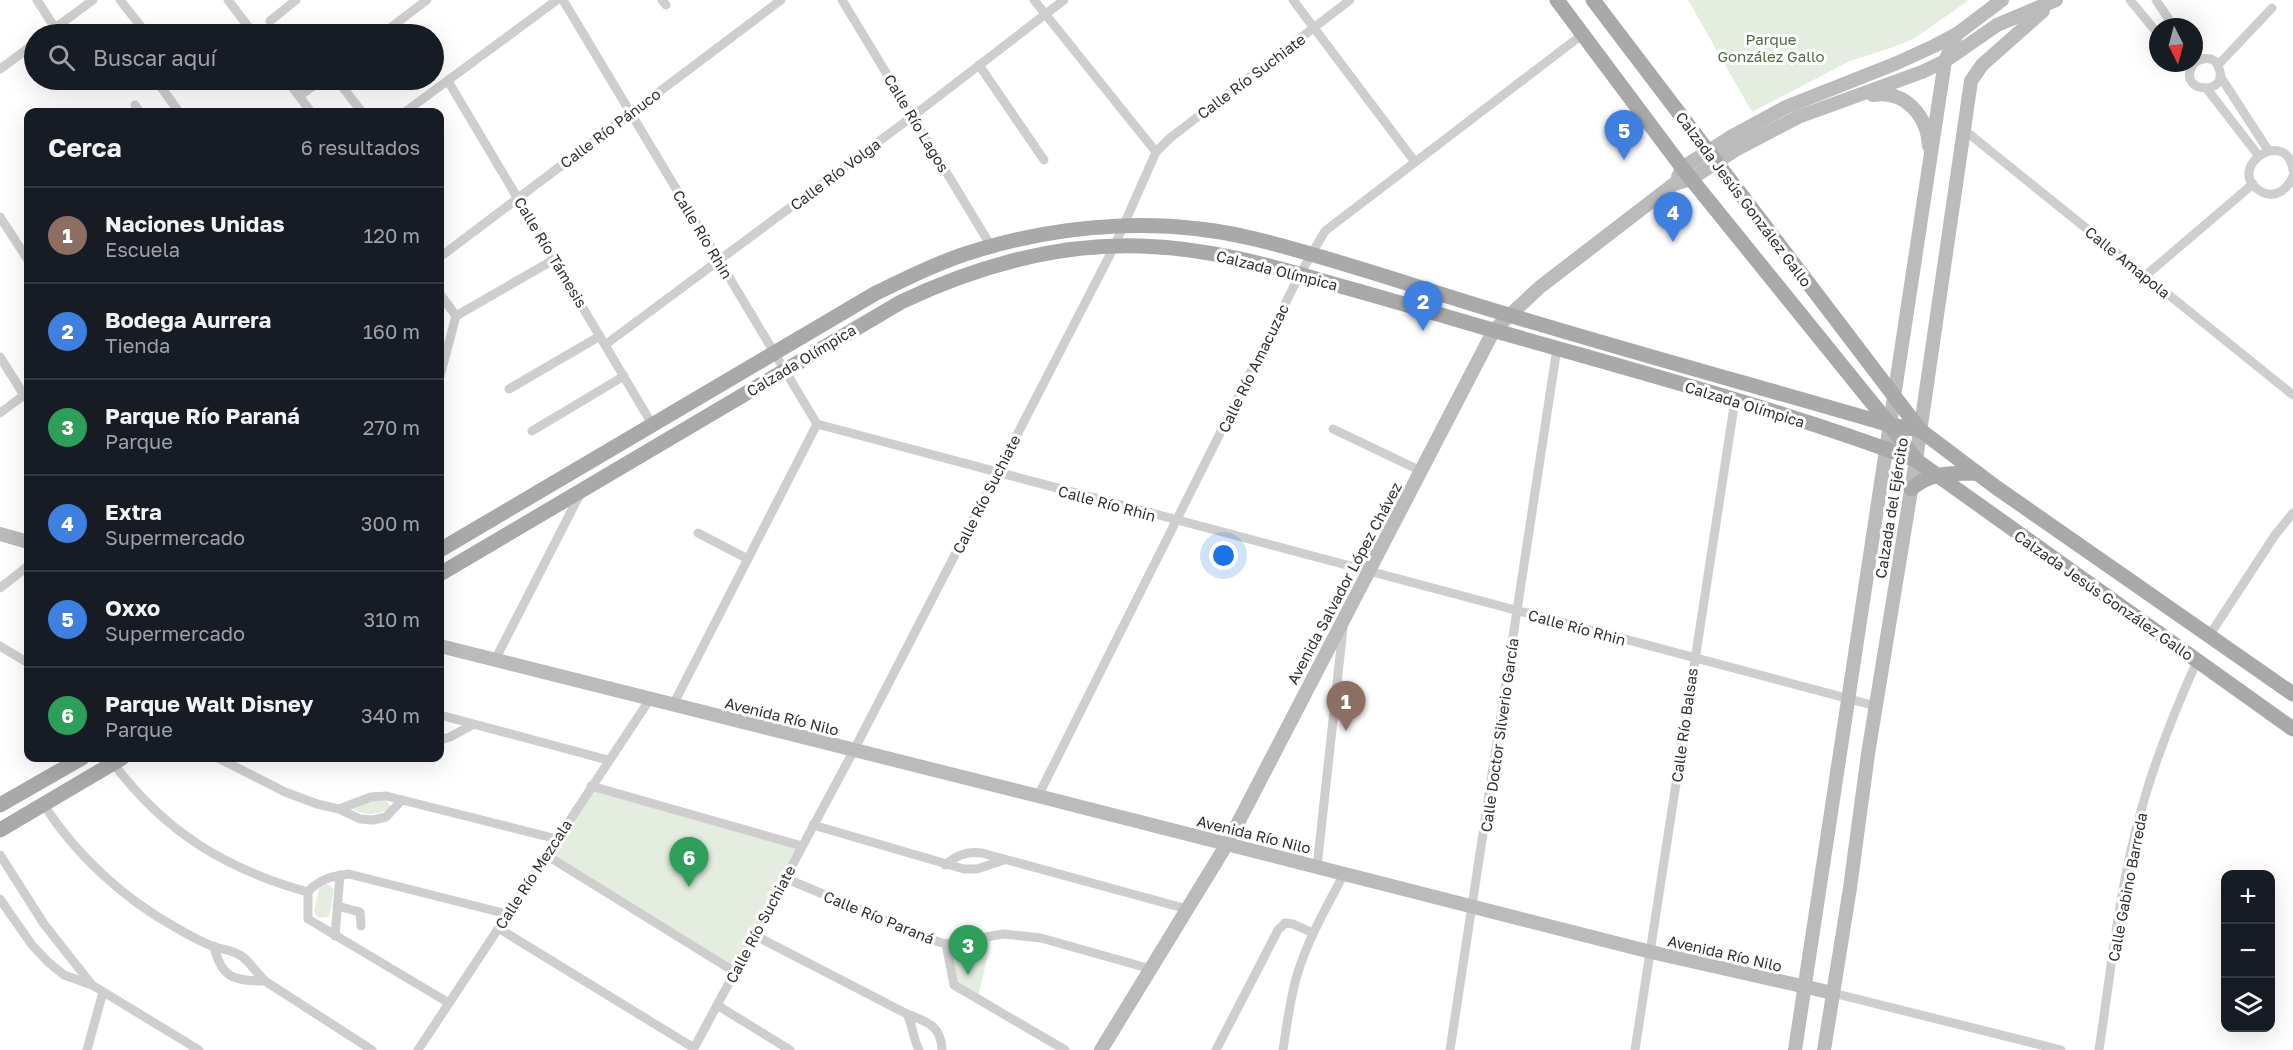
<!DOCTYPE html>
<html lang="es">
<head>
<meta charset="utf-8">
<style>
	:root { --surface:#171b24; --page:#20242c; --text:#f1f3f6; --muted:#9ea1a6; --line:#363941; --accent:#ea580c }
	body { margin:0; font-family:"Golos Text",sans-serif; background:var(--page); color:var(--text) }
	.controls { position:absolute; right:18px; bottom:18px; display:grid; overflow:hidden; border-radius:12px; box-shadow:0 6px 24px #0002 }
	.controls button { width:54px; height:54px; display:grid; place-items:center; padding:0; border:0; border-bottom:2px solid var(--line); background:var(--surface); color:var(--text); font:30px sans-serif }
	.compass { position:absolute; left:2149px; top:18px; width:54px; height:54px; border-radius:50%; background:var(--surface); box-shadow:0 6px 24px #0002; rotate:174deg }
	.you { position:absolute; left:1224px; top:556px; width:21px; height:21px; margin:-15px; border:4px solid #fff; border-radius:50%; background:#1a73e8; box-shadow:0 0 0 9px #1a73e833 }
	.badge { display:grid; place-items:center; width:39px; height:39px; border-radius:50%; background:var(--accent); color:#fff; font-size:20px; font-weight:700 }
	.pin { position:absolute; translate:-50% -50px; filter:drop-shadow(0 2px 3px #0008) }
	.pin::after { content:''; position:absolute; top:32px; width:21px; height:18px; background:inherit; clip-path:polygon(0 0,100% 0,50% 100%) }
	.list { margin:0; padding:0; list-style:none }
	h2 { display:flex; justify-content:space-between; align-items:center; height:78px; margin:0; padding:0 24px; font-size:26px }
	h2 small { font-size:20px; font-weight:400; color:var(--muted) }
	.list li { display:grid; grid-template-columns:39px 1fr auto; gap:18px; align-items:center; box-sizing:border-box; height:96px; padding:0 24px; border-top:2px solid var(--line) }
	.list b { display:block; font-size:22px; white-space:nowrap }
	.list p { margin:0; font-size:20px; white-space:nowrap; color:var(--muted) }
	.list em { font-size:20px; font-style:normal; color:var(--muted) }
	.icon { flex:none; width:33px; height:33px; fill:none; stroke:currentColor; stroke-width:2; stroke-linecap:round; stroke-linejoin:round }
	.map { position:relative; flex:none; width:2293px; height:1050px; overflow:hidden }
	.search { position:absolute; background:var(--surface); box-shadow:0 6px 24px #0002; left:24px; top:24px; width:420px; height:66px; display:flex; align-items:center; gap:15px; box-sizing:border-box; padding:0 21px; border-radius:33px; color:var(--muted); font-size:22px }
	.panel { position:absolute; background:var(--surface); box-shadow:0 6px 24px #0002; left:24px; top:108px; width:420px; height:654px; border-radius:12px }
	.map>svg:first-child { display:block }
	.green { fill:#e5ede0 }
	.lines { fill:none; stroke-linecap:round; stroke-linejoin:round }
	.street { stroke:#cecece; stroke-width:9 }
	.secondary { stroke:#bbb; stroke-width:14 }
	.primary { stroke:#a9a9a9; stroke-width:15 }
	.labels { text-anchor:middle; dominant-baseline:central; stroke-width:6; stroke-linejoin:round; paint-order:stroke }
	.park-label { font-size:15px; fill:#4d6c3f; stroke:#fff }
	.street-label { font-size:15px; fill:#313131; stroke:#fff }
</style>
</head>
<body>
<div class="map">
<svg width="2293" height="1050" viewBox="0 0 2293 1050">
	<rect width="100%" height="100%" fill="#fff"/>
	<!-- green -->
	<g class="green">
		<path d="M1688,0H1969L1915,38L1894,47L1850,61L1752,112Z"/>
		<path d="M591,786L802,846L735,972L546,855Z"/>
		<path d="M381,800L388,802L390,806L388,810C377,815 361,816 352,808L358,802Z"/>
		<path d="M326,883L334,889L330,914L328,917L318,918L314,911L319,888Z"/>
		<path d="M992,937L978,997L955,984L947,945Z"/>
	</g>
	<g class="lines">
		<!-- street -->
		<g class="street">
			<path d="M37,0L55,28"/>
			<path d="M120,0L147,34"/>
			<path d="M228,0L254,34"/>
			<path d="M563,0L817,424L1876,706"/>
			<path d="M662,0L666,5"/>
			<path d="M842,0L991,246"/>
			<path d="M1034,0L1156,152"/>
			<path d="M1293,0L1415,162"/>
			<path d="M2130,0L2158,34"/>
			<path d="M2156,0L2174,27"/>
			<path d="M270,21L296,0"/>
			<path d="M47,34L93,0"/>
			<path d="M382,34L427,0"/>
			<path d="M2194,63C2173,94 2233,97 2218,66C2214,56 2202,57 2194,63"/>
			<path d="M979,65L1044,160"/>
			<path d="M2218,65L2272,8"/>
			<path d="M0,69L34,44"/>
			<path d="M2220,76L2268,150"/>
			<path d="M287,80L311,112"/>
			<path d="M337,80L362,112"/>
			<path d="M448,81L652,424"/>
			<path d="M158,83L179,112"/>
			<path d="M2207,89L2258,155"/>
			<path d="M299,96L322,80"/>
			<path d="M135,105L140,112"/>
			<path d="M405,112L557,0"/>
			<path d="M1963,129L2293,395"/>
			<path d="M2293,170C2286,125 2224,169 2260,191C2275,200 2288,189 2293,176"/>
			<path d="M0,217L28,260"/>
			<path d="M440,257L781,0"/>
			<path d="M2145,276L2253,184"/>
			<path d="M440,294L456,316"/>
			<path d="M605,345L913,116L1064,0"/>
			<path d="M0,357L24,395"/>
			<path d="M440,376L456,316L555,259"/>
			<path d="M509,389L600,336"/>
			<path d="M0,413L27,393"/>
			<path d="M1333,429L1421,471"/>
			<path d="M532,431L624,376"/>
			<path d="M698,533L748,559"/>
			<path d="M0,588L28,566"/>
			<path d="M2209,636L2275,535L2293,513"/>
			<path d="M0,646L28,663"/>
			<path d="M495,660L580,494"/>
			<path d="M673,705L817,424"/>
			<path d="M440,715L608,760"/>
			<path d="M440,740L450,737L472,725"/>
			<path d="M218,758L285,792L317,804L339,809L360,819L373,820L386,817L402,800"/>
			<path d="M113,763C165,832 225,869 308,892"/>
			<path d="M591,786L802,846"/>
			<path d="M1038,796L1300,274L1325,231L1583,34"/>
			<path d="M44,805C75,854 124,899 175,927C187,934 199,941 212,946C223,950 233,950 243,957C251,964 257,973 265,981L372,1050"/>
			<path d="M339,809L371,797L386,796L557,839"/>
			<path d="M813,825L964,869H977L1004,860"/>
			<path d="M0,855L44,924L92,985"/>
			<path d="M546,855L735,972"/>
			<path d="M945,865C957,855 967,851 982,853L1187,909"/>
			<path d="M1317,867L1343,628"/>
			<path d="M785,878L929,939L946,944L1003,934L1041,938L1151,969"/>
			<path d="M0,899L32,945L48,962L64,975L92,985L199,1050"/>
			<path d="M337,906L360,912L361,926"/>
			<path d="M498,928L694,1048"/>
			<path d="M754,935L907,1014C913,1026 913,1039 919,1050"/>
			<path d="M335,936L340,875"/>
			<path d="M946,944L954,985L1065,1050"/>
			<path d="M214,946C221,978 234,981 265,981"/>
			<path d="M1833,993L2061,1050"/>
			<path d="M449,1003L308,919V892C319,879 332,876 349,874L507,914"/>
			<path d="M717,1005L790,1050"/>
			<path d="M907,1014C927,1022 941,1025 942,1050"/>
			<path d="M87,1050L103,992"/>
			<path d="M418,1050L650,699"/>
			<path d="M693,1050L854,750L1114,247L1156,152L1170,138L1350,0"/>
			<path d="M1216,1050L1278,930L1285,923L1293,924L1313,933"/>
			<path d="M1283,1050C1287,1024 1290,997 1298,972C1309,937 1327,906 1344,874"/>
			<path d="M1450,1050L1557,348"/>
			<path d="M1635,1050L1735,400"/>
			<path d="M2099,1050C2111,971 2119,888 2141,811C2155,759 2175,710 2197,661"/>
		</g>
		<!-- secondary -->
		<g class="secondary">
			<path d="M1873,95C1905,90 1927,115 1929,146"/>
			<path d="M1678,177L1682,168L1731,137L1786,107L1897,63L1934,46L1957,34L2002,0"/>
			<path d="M0,534L28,542"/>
			<path d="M440,646L1038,796L1651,952L1833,993"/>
			<path d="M1101,1050L1227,844L1494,330L1540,287L1674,184L1691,179L1737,149L1798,117L1922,72L1945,61L1997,25L2056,0"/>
			<path d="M1795,1050L1945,61L1957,34"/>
			<path d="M1824,1050L1850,888L1868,754L1916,460L1971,81L1982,65L2043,11"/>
		</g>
		<!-- primary -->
		<g class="primary">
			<path d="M1557,0L1687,174L1890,425L1916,460L2293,729"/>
			<path d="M1593,0L1920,430L1997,488L2293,694"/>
			<path d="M1911,489C1931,471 1952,474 1977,473"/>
			<path d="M440,550L876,293C909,277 943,260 978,250C1067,223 1165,217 1255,239C1341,260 1424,290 1509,315C1635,353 1763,388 1890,425L1920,430"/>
			<path d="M440,574L901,302C977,266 1057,243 1141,246C1207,248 1270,265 1333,284C1377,296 1421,309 1465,322C1616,366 1769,405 1916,460"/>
			<path d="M0,805L82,758"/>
			<path d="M0,830L122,758"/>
		</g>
	</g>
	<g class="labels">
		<!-- park labels -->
		<g class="park-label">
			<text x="1771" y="39">Parque<tspan x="1771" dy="17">González Gallo</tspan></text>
		</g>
		<!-- street labels -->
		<g class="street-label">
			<text transform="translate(1251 76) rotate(-37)">Calle Río Suchiate</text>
			<text transform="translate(917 123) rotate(59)">Calle Río Lagos</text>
			<text transform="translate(610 128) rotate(-37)">Calle Río Pánuco</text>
			<text transform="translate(835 174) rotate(-37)">Calle Río Volga</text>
			<text transform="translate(1744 199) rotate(53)">Calzada Jesús González Gallo</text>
			<text transform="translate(703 234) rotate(59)">Calle Río Rhin</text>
			<text transform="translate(551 252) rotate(59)">Calle Río Támesis</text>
			<text transform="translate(2128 262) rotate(39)">Calle Amapola</text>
			<text transform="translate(1277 270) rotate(14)">Calzada Olímpica</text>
			<text transform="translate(801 360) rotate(-31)">Calzada Olímpica</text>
			<text transform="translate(1253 368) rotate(-64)">Calle Río Amacuzac</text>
			<text transform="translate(1745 404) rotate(17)">Calzada Olímpica</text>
			<text transform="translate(986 494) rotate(-63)">Calle Río Suchiate</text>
			<text transform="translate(1107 503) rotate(15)">Calle Río Rhin</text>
			<text transform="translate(1891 508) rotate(-81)">Calzada del Ejército</text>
			<text transform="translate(1344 583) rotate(-62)">Avenida Salvador López Chávez</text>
			<text transform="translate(2104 595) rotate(35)">Calzada Jesús González Gallo</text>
			<text transform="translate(1577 627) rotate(15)">Calle Río Rhin</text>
			<text transform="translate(782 716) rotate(14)">Avenida Río Nilo</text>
			<text transform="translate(1684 725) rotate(-82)">Calle Río Balsas</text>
			<text transform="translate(1499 735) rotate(-82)">Calle Doctor Silverio García</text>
			<text transform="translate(1254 834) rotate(14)">Avenida Río Nilo</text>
			<text transform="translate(533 874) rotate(-57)">Calle Río Mezcala</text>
			<text transform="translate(2127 887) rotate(-79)">Calle Gabino Barreda</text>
			<text transform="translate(879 917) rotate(22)">Calle Río Paraná</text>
			<text transform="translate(760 924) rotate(-62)">Calle Río Suchiate</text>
			<text transform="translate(1725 953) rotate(13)">Avenida Río Nilo</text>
		</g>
	</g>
</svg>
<div class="controls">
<button>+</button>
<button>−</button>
<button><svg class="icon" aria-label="layers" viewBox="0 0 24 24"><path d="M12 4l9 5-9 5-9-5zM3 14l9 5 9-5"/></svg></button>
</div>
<svg class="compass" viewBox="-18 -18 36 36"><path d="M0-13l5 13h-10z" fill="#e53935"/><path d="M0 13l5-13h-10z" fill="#9ea1a6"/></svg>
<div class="you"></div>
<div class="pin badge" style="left:1346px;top:731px;background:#8d6e63">1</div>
<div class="pin badge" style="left:1423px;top:331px;background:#3f7fe0">2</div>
<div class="pin badge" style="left:968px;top:975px;background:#2e9e5b">3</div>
<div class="pin badge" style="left:1673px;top:242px;background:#3f7fe0">4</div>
<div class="pin badge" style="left:1624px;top:160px;background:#3f7fe0">5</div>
<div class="pin badge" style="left:689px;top:887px;background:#2e9e5b">6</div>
<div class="search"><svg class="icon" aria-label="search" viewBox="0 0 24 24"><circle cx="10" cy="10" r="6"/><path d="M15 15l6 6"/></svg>Buscar aquí</div>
<section class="panel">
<h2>Cerca<small>6 resultados</small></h2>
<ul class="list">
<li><span class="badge" style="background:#8d6e63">1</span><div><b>Naciones Unidas</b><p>Escuela</p></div><em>120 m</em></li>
<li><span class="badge" style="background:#3f7fe0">2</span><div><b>Bodega Aurrera</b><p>Tienda</p></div><em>160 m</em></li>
<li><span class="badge" style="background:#2e9e5b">3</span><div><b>Parque Río Paraná</b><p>Parque</p></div><em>270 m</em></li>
<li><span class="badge" style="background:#3f7fe0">4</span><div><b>Extra</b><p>Supermercado</p></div><em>300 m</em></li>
<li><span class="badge" style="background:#3f7fe0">5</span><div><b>Oxxo</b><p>Supermercado</p></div><em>310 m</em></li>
<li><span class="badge" style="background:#2e9e5b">6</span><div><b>Parque Walt Disney</b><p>Parque</p></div><em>340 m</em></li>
</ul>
</section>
</div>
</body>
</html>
